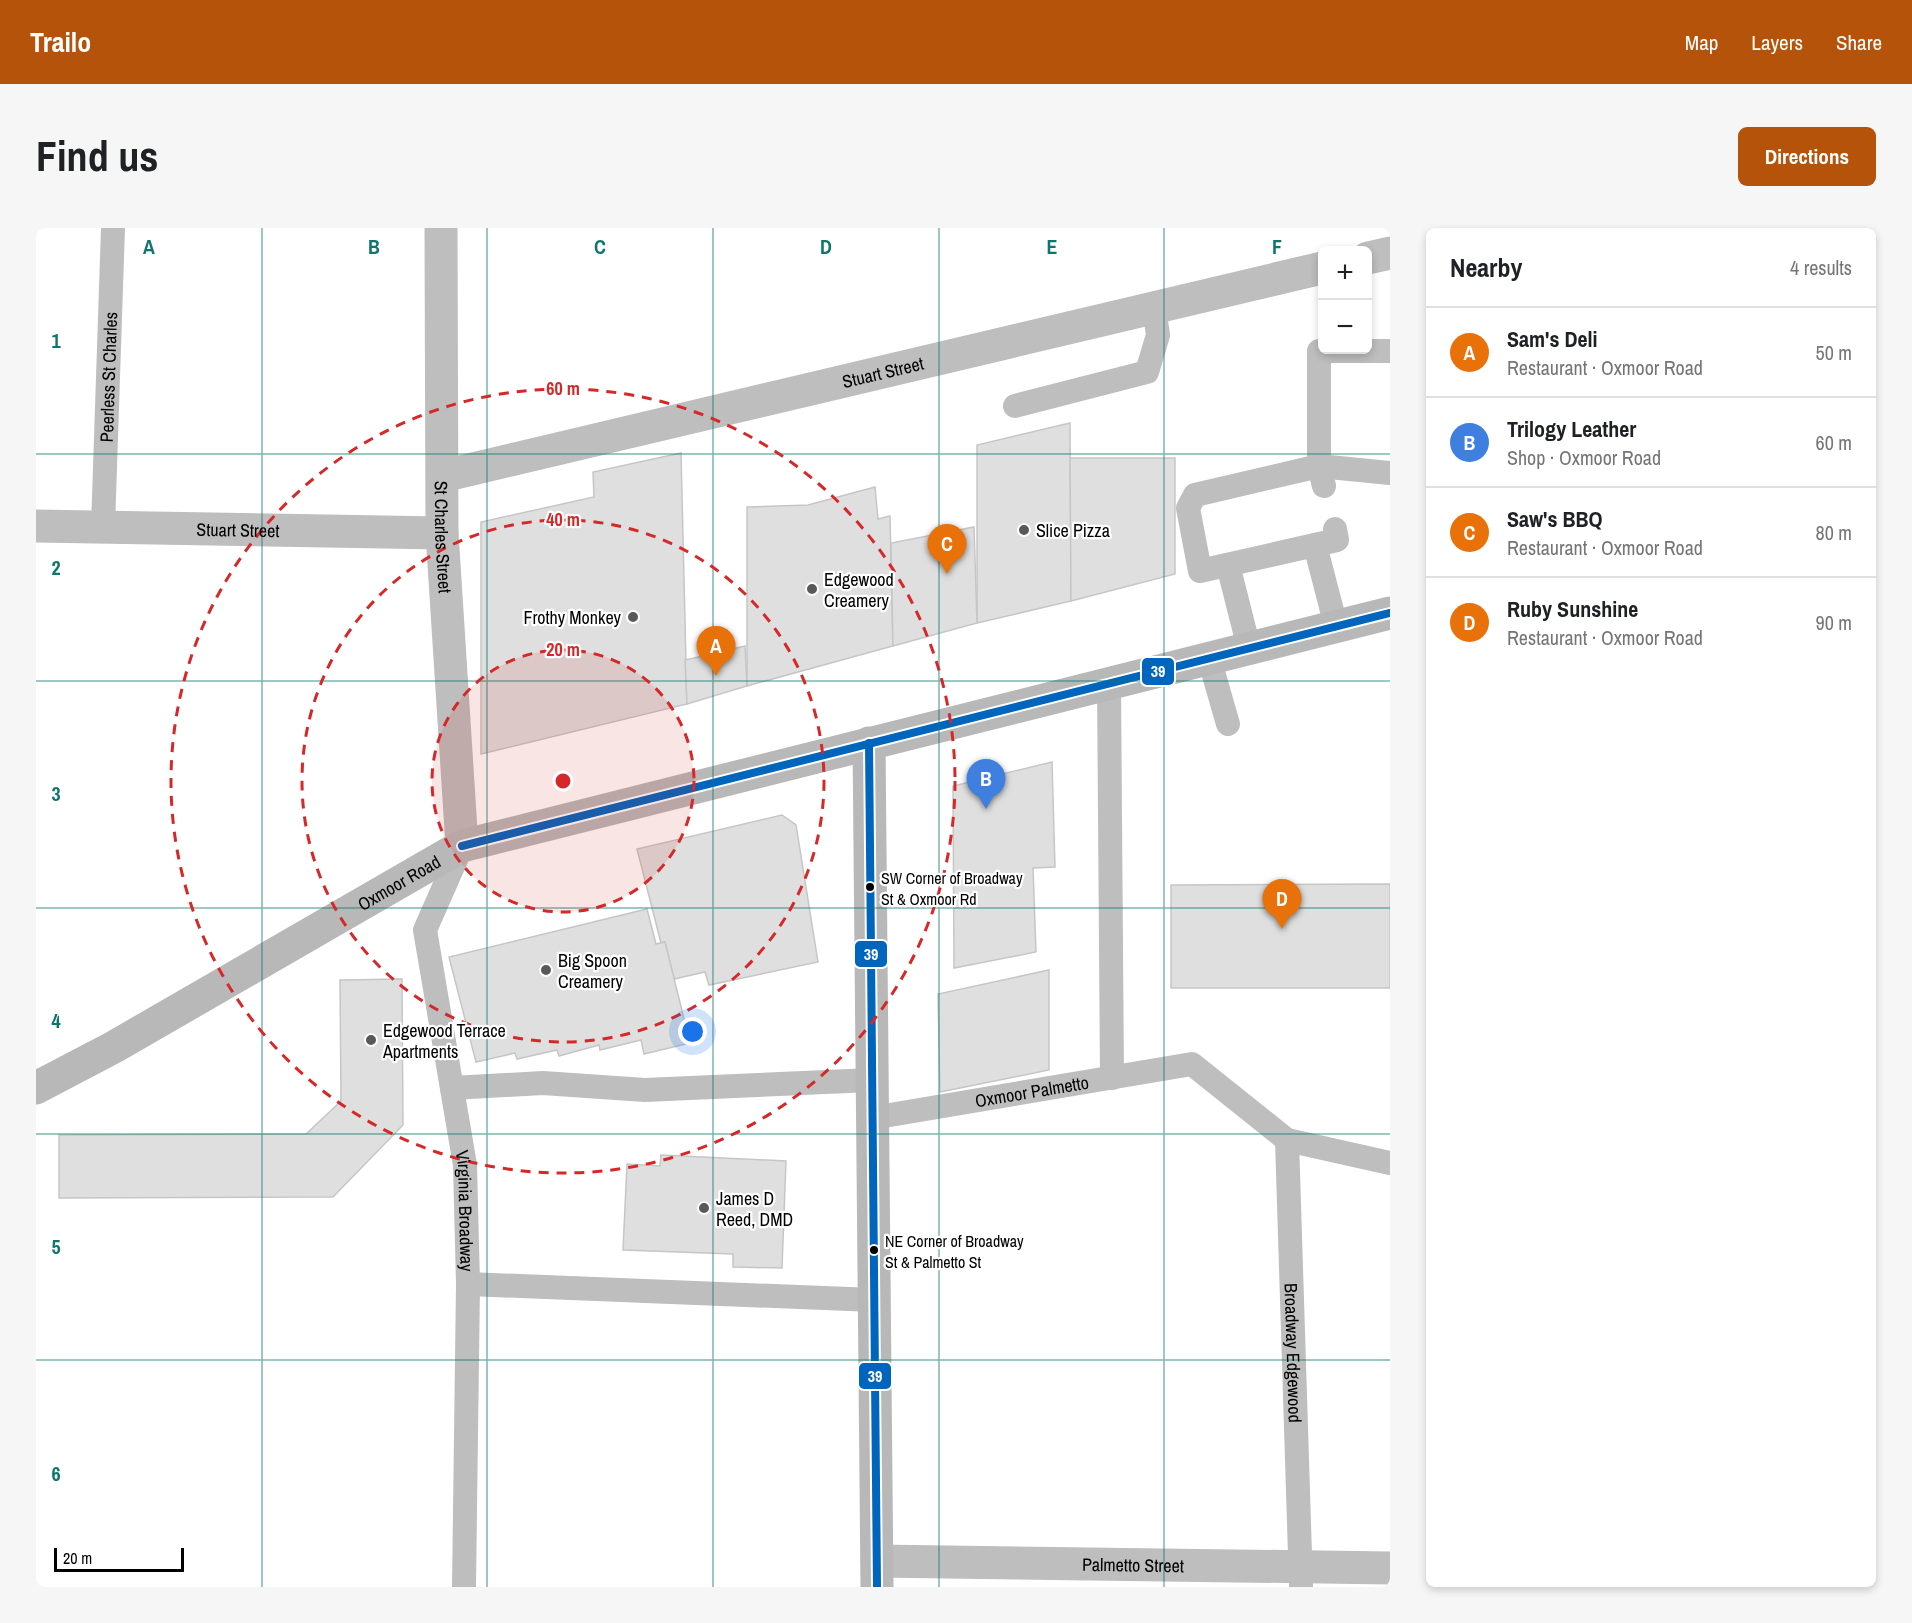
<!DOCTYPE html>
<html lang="en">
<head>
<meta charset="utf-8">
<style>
	:root { --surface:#fff; --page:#f6f6f6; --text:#202124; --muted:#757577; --line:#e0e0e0; --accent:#b45309 }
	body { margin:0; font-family:"Archivo Narrow",sans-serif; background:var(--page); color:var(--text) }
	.controls { position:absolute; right:18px; top:18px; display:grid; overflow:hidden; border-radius:9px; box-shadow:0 3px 9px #0003 }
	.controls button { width:54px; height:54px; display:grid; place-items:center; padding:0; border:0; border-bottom:2px solid var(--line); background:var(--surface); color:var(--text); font:30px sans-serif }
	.scale { position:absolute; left:18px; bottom:15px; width:130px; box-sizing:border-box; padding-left:6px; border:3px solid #000; border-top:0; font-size:16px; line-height:21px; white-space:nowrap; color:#000; -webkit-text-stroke:4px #fff; paint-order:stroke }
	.you { position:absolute; left:657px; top:804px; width:21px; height:21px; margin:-15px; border:4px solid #fff; border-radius:50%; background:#1a73e8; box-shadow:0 0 0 9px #1a73e833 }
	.badge { display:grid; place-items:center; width:39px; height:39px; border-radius:50%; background:var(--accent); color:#fff; font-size:20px; font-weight:700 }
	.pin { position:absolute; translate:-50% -50px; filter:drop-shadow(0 2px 3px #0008) }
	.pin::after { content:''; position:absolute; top:32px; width:21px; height:18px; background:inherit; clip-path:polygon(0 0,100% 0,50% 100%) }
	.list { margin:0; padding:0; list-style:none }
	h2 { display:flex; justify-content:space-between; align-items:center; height:78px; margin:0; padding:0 24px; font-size:26px }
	h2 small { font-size:20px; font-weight:400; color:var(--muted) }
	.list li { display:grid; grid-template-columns:39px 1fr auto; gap:18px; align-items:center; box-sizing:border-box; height:90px; padding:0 24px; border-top:2px solid var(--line) }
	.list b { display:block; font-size:22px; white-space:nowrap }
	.list p { margin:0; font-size:20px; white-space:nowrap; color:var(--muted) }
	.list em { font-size:20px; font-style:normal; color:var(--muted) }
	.map { position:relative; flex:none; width:1354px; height:1359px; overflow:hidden; border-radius:9px }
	header { display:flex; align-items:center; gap:36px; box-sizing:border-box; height:84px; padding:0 30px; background:var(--accent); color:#fff }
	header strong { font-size:28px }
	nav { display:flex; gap:33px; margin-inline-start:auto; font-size:21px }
	.intro { display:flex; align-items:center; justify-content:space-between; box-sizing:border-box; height:144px; padding:0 36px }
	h1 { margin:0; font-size:42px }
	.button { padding:15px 27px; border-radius:9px; background:var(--accent); color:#fff; font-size:21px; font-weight:700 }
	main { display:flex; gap:36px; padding:0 36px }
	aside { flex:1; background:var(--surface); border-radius:9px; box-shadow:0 3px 9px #0003 }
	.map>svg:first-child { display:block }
	.building { fill:#dfdfdf; stroke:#c6c6c6; stroke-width:1.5 }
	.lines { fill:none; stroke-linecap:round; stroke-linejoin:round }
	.lane { stroke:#bebebe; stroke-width:24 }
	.street { stroke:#bebebe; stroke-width:33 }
	.secondary { stroke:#b8b8b8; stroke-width:33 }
	.bus-1-casing { stroke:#fff; stroke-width:12 }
	.bus-1 { stroke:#0065bd; stroke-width:8 }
	.grid { fill:none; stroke:#0f766e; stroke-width:1.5; stroke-opacity:0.55 }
	.ring { fill:none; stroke:#d62828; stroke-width:3; stroke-dasharray:10 8 }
	.poi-dot { fill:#595959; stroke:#fff; stroke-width:2 }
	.bus-dot { fill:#000; stroke:#fff; stroke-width:2 }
	.labels { text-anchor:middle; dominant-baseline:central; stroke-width:4.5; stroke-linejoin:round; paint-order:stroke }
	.bus-label { font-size:16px; fill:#000; stroke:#fff; text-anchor:start }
	.street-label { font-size:18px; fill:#000; stroke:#fff }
	.poi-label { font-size:18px; fill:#000; stroke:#fff; text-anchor:start }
	.grid-label { font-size:20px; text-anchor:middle; font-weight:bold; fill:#0f766e; stroke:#fff; stroke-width:4.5; stroke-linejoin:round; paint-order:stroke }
	.centre { fill:#d62828; stroke:#fff; stroke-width:3 }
	.ring-label { font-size:18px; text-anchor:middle; font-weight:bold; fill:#d62828; stroke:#fff; stroke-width:4.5; stroke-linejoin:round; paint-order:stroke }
	.line-badge { stroke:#fff; stroke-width:2 }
	.badge-label { font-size:16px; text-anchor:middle; font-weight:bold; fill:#fff }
</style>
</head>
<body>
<header>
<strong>Trailo</strong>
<nav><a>Map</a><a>Layers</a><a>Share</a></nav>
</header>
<div class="intro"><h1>Find us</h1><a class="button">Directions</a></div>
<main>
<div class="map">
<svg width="1354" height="1359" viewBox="0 0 1354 1359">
	<rect width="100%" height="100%" fill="#fff"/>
	<!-- building -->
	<g class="building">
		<path d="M1034,195L1035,373L941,395V217Z"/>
		<path d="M645,225L651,476L445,526V294L558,269L557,244Z"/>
		<path d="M1034,230H1139V346L1035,373Z"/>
		<path d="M839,259L842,291L854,288L857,418L711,458V279L772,277Z"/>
		<path d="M938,299L941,395L857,418L855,315Z"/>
		<path d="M709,418L711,458L651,476L649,432Z"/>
		<path d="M1016,534L1019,639L997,640L1000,724L918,740L917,558Z"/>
		<path d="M746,587L760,597L782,734L673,757L669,744L638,751L629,714L625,715L601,621Z"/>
		<path d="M1354,656V760H1135V657Z"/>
		<path d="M611,681L620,716L629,714L654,815L608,826L605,812L564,822L563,817L523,828L521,822L481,831L479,825L440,834L413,729Z"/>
		<path d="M1013,742V842L904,864L902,766Z"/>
		<path d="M366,751L367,897L297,969L23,970V907L270,906L305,873L304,752Z"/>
		<path d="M625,927L750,933L746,1040L697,1039V1026L587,1022L591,936L624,938Z"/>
	</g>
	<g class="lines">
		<!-- lane -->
		<g class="lane">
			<path d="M979,178L1111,144L1122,107L1118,79"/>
			<path d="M1288,258L1283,238L1354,245"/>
			<path id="s1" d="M67,299L77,0"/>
			<path d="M1299,301L1301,312L1164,343L1152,280L1159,267L1283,238V123H1354"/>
			<path d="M1279,317L1300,398"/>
			<path d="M1192,337L1213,420"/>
			<path d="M1173,430L1192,496"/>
			<path d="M1073,455L1076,850"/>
			<path id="s2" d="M426,618L389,702L429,937L432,1056L428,1359"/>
			<path d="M416,860L507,855L609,862L836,852"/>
			<path id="s3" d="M836,890L1156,836L1251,912L1354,935"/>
			<path id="s4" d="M1251,912L1265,1359"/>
			<path d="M432,1056L838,1072"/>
		</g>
		<!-- street -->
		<g class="street">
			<path id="s5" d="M405,0L406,305L426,618"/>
			<path d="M1332,30L1354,25"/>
			<path id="s6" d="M407,248L1286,40"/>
			<path id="s7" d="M0,298L406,305"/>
			<path id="s8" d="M841,1333L1354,1340"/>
		</g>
		<!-- secondary -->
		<g class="secondary">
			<path d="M833,515L841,1359"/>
			<path id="s9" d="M0,860L78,819L426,618L1354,385"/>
		</g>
		<defs>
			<g id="bus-1">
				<path d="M833,515L841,1359"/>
				<path d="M426,618L1354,385"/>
			</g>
		</defs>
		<!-- bus-1 casing -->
		<use href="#bus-1" class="bus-1-casing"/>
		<!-- bus-1 -->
		<use href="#bus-1" class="bus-1"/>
	</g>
	<!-- grid -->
	<path class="grid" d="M226,0V1359M451,0V1359M677,0V1359M903,0V1359M1128,0V1359M0,226H1354M0,453H1354M0,680H1354M0,906H1354M0,1132H1354"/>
	<!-- distance rings -->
	<circle cx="527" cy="553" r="131" fill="#d62828" fill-opacity=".12"/>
	<g class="ring">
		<circle cx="527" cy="553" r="131"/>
		<circle cx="527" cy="553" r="261"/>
		<circle cx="527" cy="553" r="392"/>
	</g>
	<!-- markers -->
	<g class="poi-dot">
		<circle cx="988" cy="302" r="6"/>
		<circle cx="776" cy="361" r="6"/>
		<circle cx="597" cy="389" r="6"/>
		<circle cx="510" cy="742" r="6"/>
		<circle cx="335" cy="812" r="6"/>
		<circle cx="668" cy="980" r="6"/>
	</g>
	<g class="bus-dot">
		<circle cx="834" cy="659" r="5"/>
		<circle cx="838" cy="1022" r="5"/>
	</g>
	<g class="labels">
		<!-- bus labels -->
		<g class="bus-label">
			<text x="845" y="650">SW Corner of Broadway<tspan x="845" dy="21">St &amp; Oxmoor Rd</tspan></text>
			<text x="849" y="1013">NE Corner of Broadway<tspan x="849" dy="21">St &amp; Palmetto St</tspan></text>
		</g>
		<!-- street labels -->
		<g class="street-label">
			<text stroke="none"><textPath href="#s6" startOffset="452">Stuart Street</textPath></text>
			<text stroke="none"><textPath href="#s1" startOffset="150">Peerless St Charles</textPath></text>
			<text stroke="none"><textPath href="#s7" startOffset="202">Stuart Street</textPath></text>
			<text stroke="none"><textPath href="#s5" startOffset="309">St Charles Street</textPath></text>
			<text stroke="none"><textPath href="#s9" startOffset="417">Oxmoor Road</textPath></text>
			<text stroke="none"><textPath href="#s3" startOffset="162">Oxmoor Palmetto</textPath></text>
			<text stroke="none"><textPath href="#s2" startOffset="376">Virginia Broadway</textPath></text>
			<text stroke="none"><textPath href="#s4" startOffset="213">Broadway Edgewood</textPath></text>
			<text stroke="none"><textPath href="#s8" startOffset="256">Palmetto Street</textPath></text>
		</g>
		<!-- poi labels -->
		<g class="poi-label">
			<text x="1000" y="302">Slice Pizza</text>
			<text x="788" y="351">Edgewood<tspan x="788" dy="21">Creamery</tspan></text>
			<text x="585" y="389" text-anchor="end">Frothy Monkey</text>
			<text x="522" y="732">Big Spoon<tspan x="522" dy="21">Creamery</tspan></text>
			<text x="347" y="802">Edgewood Terrace<tspan x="347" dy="21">Apartments</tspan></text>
			<text x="680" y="970">James D<tspan x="680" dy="21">Reed, DMD</tspan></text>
		</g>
	</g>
	<g class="grid-label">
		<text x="113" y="26">A</text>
		<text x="338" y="26">B</text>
		<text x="564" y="26">C</text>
		<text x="790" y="26">D</text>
		<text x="1016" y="26">E</text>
		<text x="1241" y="26">F</text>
		<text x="20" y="120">1</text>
		<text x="20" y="347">2</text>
		<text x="20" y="573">3</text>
		<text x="20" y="800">4</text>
		<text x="20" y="1026">5</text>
		<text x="20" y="1253">6</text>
	</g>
	<circle cx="527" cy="553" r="9" class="centre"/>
	<g class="ring-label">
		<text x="527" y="167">60 m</text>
		<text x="527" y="298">40 m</text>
		<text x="527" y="428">20 m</text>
	</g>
	<g class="line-badge">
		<rect x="1105" y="429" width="34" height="29" rx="6" fill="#0065bd"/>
		<rect x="818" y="712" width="34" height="28" rx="6" fill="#0065bd"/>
		<rect x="822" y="1134" width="34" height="28" rx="6" fill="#0065bd"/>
	</g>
	<g class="badge-label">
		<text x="1122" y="449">39</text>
		<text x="835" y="732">39</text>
		<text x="839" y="1154">39</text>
	</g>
</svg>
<div class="controls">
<button>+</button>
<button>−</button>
</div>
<div class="scale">20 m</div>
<div class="you"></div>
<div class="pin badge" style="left:680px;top:448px;background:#e8710a">A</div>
<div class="pin badge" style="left:950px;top:581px;background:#3f7fe0">B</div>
<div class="pin badge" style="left:911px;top:346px;background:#e8710a">C</div>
<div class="pin badge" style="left:1246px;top:701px;background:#e8710a">D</div>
</div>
<aside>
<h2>Nearby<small>4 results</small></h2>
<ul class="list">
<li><span class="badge" style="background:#e8710a">A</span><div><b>Sam's Deli</b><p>Restaurant · Oxmoor Road</p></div><em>50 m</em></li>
<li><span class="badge" style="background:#3f7fe0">B</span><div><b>Trilogy Leather</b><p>Shop · Oxmoor Road</p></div><em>60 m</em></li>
<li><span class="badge" style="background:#e8710a">C</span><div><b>Saw's BBQ</b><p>Restaurant · Oxmoor Road</p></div><em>80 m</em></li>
<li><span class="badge" style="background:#e8710a">D</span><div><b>Ruby Sunshine</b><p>Restaurant · Oxmoor Road</p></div><em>90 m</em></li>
</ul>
</aside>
</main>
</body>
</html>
